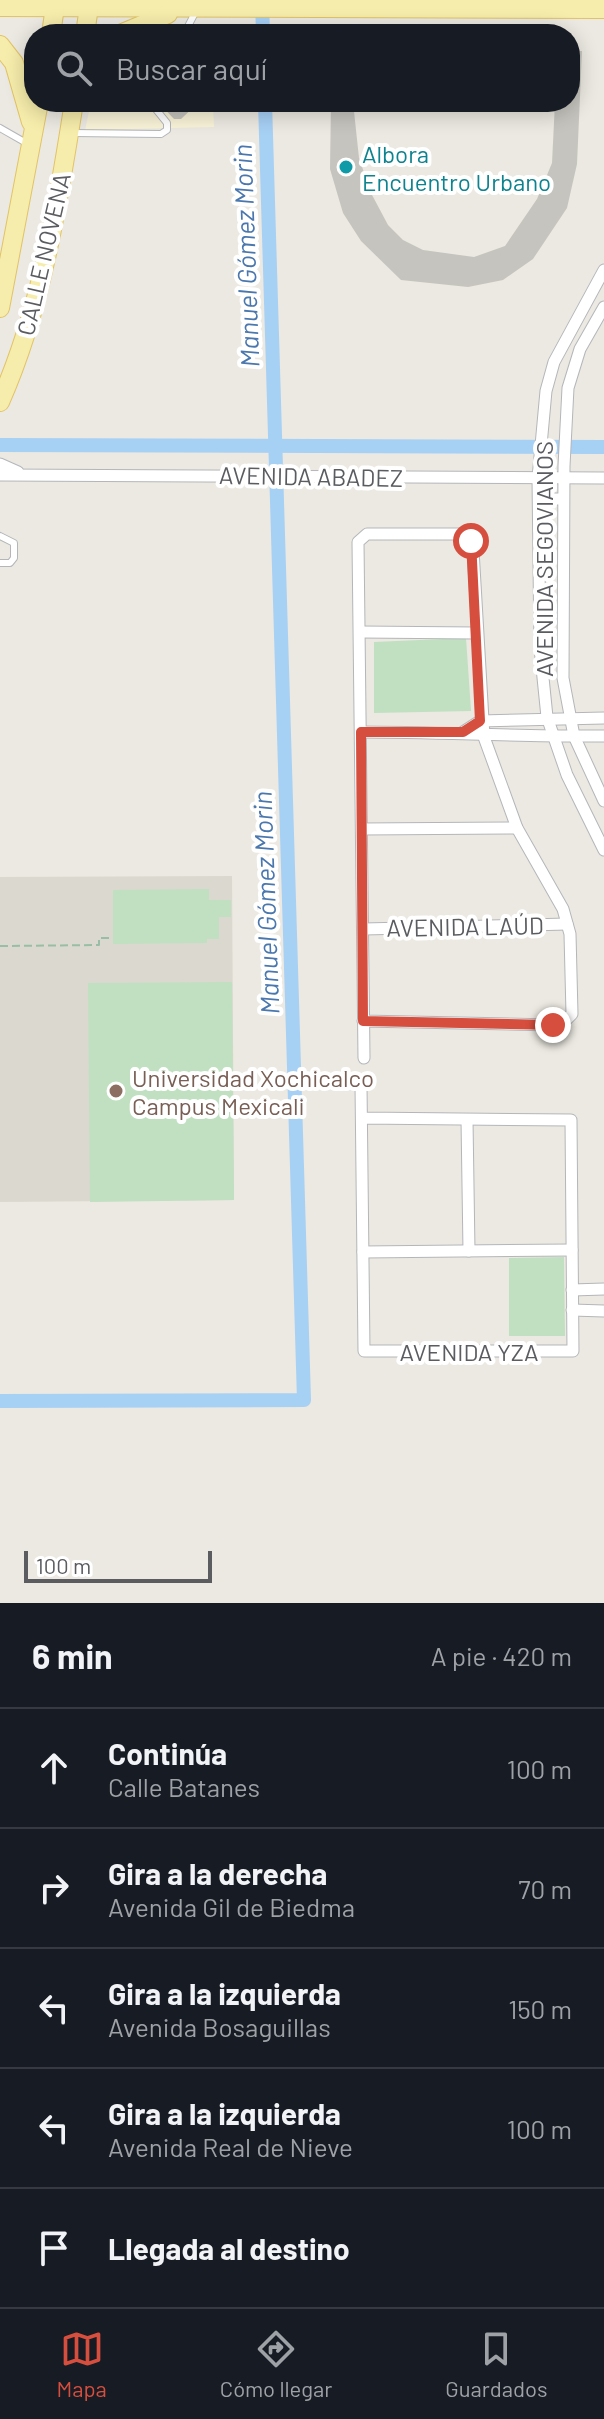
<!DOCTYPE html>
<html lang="es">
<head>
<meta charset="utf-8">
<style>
	:root { --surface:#171b24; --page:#20242c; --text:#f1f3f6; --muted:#9ea1a6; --line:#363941; --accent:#d64e3d }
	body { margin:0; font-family:Barlow,sans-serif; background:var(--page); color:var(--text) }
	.scale { position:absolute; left:24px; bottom:20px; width:188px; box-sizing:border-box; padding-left:8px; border:4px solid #5a5c60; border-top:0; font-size:22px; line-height:28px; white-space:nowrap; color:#5a5c60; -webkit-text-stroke:6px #fff; paint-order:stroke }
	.stop { position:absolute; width:24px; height:24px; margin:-18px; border:6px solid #d64e3d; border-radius:50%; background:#fff }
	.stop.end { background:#d64e3d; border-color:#fff; box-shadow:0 2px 8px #0008 }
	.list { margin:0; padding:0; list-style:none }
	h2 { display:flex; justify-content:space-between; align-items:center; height:104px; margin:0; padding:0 32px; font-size:34px }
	h2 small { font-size:26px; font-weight:400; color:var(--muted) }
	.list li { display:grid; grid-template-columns:52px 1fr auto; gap:24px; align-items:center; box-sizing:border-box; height:120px; padding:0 32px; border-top:2px solid var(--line) }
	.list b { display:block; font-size:30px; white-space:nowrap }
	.list p { margin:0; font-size:26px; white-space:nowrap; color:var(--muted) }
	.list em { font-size:26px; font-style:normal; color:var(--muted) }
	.icon { flex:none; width:44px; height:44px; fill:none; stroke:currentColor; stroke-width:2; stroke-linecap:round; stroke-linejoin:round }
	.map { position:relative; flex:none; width:604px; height:1603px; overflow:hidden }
	.search { position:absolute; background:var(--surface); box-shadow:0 4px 20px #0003; left:24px; right:24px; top:24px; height:88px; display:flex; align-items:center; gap:20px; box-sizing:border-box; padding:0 28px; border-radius:32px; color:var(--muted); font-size:30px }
	.sheet { height:704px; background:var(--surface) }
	nav { display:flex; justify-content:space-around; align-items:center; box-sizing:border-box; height:112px; border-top:2px solid var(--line); background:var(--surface); font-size:22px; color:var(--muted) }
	nav a { display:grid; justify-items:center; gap:4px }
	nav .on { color:var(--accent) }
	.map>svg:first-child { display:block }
	.commercial { fill:#f9f3d8 }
	.education { fill:#dbd8d0 }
	.green { fill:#c0e0c1 }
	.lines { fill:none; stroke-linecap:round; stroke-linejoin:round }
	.canal { stroke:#a7d0f5; stroke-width:14 }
	.building { fill:#c6c4be }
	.lane-casing { stroke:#b4b6ba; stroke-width:8 }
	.street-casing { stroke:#b4b6ba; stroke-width:13 }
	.primary-casing { stroke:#e1c364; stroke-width:20 }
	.path { stroke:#99bea5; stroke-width:2; stroke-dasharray:8 4; stroke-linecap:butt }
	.lane { stroke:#fff; stroke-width:6 }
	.street { stroke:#fff; stroke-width:11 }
	.primary { stroke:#f6ecab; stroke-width:18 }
	.route { stroke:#d64e3d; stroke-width:10 }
	.culture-dot { fill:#0f9aa8; stroke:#fff; stroke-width:3 }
	.education-dot { fill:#8d6e63; stroke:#fff; stroke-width:3 }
	.labels { text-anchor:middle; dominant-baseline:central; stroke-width:8; stroke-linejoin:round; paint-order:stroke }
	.culture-label { font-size:24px; fill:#0d838f; stroke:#fff; text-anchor:start }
	.street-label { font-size:24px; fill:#5a5c60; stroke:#fff }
	.education-label { font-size:24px; fill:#785e54; stroke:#fff; text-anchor:start }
	.water-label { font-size:26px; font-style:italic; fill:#4a77ad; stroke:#fff }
</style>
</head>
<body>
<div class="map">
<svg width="604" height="1603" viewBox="0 0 604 1603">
	<rect width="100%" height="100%" fill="#ebe9e1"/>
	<!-- commercial -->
	<path class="commercial" d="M91,102H213L214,127L85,130Z"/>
	<!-- education -->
	<path class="education" d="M232,876L234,1200L0,1202V877Z"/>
	<!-- green -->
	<g class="green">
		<path d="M466,638L471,711L374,713V642Z"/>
		<path d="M209,889V900H231V917H219V939H207V943L113,944V890Z"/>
		<path d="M232,982L234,1200L90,1202L88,983Z"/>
		<path d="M564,1257L565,1336H509V1258Z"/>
	</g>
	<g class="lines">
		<!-- canal -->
		<g class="canal">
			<path d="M262,0L263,34"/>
			<path d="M0,445L604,447"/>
			<path d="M0,1401L304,1400L265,102"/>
		</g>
	</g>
	<!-- building -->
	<g class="building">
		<path d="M570,51H582L577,164L567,208L533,259L503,280L468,287L401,280L361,241L343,213L330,169L331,102H353L359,158L371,193L388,225L403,240L423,250L474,257L505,246L537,199L552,163L555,102H570Z"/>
		<path d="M158,102H199L181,119H174Z"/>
	</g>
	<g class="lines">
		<defs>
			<g id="lane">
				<path d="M184,34L197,9"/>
				<path d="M76,107L103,102"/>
				<path d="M0,128L28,144"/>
				<path d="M73,133L161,134L167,130V123L150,102"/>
				<path d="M0,536L14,543V558L10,563H0"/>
			</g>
			<g id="street">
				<path d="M604,270L554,362L546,391L538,478L540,648L547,717L567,775L604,850"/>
				<path d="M604,307L580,349L568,388L564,466L563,678L574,736L604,801"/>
				<path d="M0,464L18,472"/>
				<path d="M0,475L604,478"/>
				<path d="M539,499H563"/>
				<path d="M360,632L476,633"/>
				<path d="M361,732C442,732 522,737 604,736"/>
				<path d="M463,732L480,721L604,718"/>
				<path d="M362,829L517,828"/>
				<path d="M364,929L567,924"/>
				<path d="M363,1021L553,1025L562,1024L572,1014L570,934L563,909L517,828L484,737L473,550L471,541L461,534H367L358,542L364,1058"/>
				<path d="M361,1085L364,1351H573L571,1120L362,1118"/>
				<path d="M467,1120L469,1251"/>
				<path d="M363,1252L572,1250"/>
				<path d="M572,1290L604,1289"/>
				<path d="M572,1310L604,1311"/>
			</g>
			<g id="primary">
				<path d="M0,7L604,9"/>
				<path d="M51,34L56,0"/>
				<path d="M85,34L90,0"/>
				<path d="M120,34L168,14"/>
				<path d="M0,45L14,63L31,122"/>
				<path d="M0,308L39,102"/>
				<path d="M0,402C42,307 58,204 74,102"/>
			</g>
		</defs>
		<!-- lane casing -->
		<use href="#lane" class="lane-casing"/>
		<!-- street casing -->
		<use href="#street" class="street-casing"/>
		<!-- primary casing -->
		<use href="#primary" class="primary-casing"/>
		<!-- path -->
		<path class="path" d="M0,946L99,945V938H113"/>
		<!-- lane -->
		<use href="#lane" class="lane"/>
		<!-- street -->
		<use href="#street" class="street"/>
		<!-- primary -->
		<use href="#primary" class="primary"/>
	</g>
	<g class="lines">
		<!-- route -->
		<path class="route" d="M471,541L480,721L463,732H361L363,1021L553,1025"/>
	</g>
	<!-- markers -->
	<circle class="culture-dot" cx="346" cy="167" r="8"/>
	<circle class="education-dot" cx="116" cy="1091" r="8"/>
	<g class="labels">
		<!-- culture labels -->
		<g class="culture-label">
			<text x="362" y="153">Albora<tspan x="362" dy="28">Encuentro Urbano</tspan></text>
		</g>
		<!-- street labels -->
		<g class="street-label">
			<text transform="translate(43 254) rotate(-77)">CALLE NOVENA</text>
			<text transform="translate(311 476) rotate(1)">AVENIDA ABADEZ</text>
			<text transform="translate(543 559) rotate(-90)">AVENIDA SEGOVIANOS</text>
			<text transform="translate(465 926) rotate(-1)">AVENIDA LAÚD</text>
			<text x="469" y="1351">AVENIDA YZA</text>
		</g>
		<!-- education labels -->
		<g class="education-label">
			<text x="132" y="1077">Universidad Xochicalco<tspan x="132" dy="28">Campus Mexicali</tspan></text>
		</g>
		<!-- water labels -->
		<g class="water-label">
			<text transform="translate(245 256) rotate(-92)">Manuel Gómez Morin</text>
			<text transform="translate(265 903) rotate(-92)">Manuel Gómez Morin</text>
		</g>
	</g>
</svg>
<div class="scale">100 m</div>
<div class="stop" style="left:471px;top:541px"></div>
<div class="stop end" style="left:553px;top:1025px"></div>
<div class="search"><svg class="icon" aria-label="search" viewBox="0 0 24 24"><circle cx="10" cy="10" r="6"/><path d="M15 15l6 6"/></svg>Buscar aquí</div>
</div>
<section class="sheet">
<h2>6 min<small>A pie · 420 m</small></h2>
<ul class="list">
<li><svg class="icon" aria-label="ahead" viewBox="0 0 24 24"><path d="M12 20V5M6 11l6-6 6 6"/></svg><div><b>Continúa</b><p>Calle Batanes</p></div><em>100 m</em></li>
<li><svg class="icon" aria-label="right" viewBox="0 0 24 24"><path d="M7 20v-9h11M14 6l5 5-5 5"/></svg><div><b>Gira a la derecha</b><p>Avenida Gil de Biedma</p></div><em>70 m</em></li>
<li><svg class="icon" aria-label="left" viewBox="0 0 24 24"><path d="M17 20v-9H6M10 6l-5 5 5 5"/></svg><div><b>Gira a la izquierda</b><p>Avenida Bosaguillas</p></div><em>150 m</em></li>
<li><svg class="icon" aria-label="left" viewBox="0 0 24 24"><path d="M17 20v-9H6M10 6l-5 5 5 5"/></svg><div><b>Gira a la izquierda</b><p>Avenida Real de Nieve</p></div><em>100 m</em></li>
<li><svg class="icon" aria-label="arrive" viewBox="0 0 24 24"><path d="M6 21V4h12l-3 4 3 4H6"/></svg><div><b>Llegada al destino</b></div></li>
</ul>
</section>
<nav>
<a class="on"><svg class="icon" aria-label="map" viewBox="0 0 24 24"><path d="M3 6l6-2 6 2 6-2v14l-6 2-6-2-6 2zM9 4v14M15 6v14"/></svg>Mapa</a>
<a><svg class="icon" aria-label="directions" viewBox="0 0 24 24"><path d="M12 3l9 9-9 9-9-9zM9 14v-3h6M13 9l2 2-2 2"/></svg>Cómo llegar</a>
<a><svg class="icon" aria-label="saved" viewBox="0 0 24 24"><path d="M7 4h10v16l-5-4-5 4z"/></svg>Guardados</a>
</nav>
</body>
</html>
